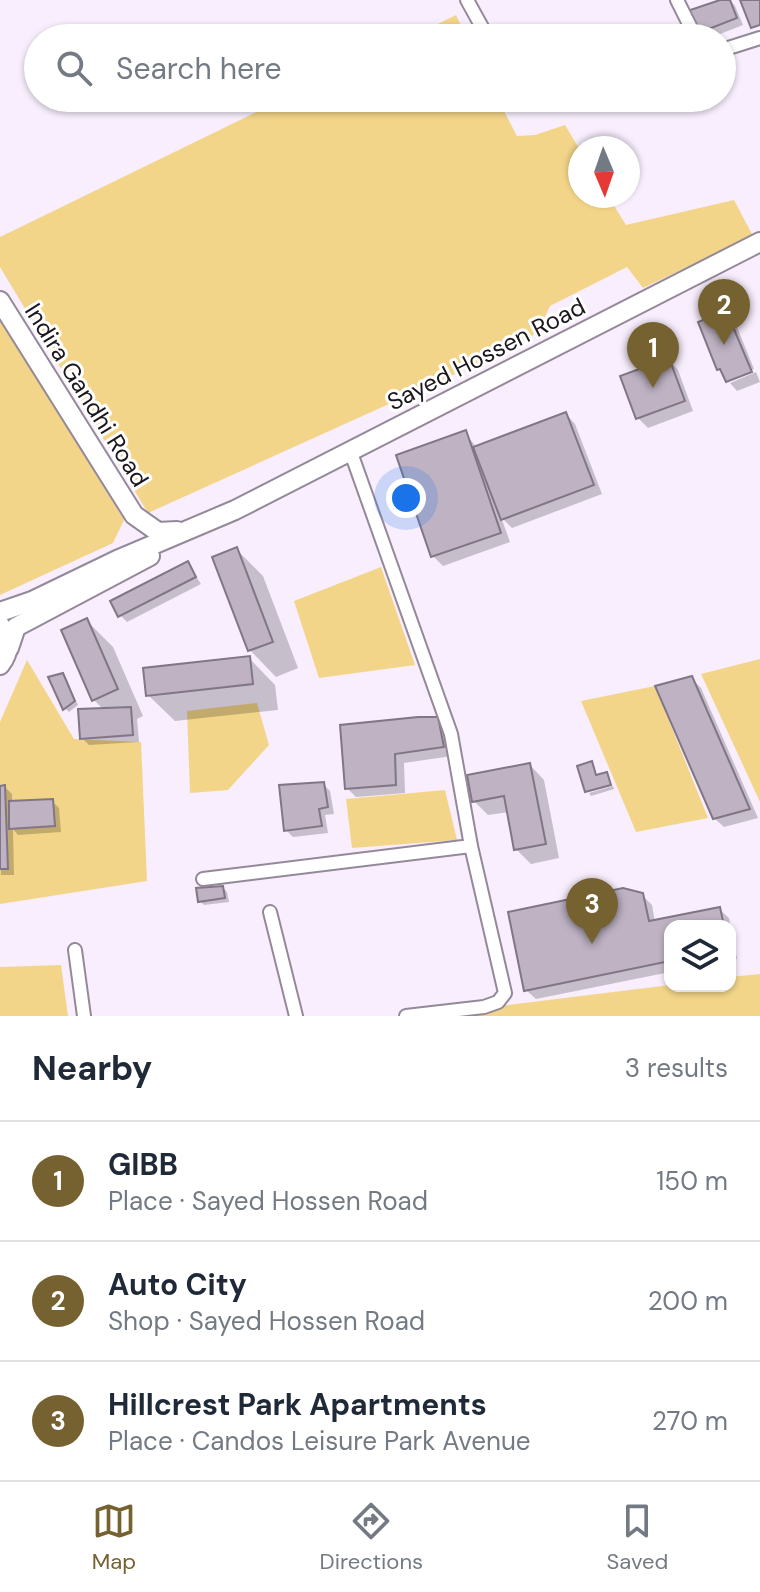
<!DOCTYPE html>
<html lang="en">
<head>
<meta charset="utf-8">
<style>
	:root { --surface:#fff; --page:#f2f2f3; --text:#1f2937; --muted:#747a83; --line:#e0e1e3; --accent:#756230 }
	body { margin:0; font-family:"DM Sans",sans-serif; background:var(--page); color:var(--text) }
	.controls { position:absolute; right:24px; bottom:24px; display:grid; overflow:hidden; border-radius:16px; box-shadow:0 2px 6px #0004 }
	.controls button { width:72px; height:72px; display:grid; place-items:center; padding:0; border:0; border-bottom:2px solid var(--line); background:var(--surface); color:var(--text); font:40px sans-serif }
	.compass { position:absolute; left:568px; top:136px; width:72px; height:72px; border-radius:50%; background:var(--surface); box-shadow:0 2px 6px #0004; rotate:178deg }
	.you { position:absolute; left:406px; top:498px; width:28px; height:28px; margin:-20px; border:6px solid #fff; border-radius:50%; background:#1a73e8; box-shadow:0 0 0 12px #1a73e833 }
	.badge { display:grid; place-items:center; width:52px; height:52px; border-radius:50%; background:var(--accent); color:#fff; font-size:26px; font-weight:700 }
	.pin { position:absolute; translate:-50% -66px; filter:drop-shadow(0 2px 4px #0008) }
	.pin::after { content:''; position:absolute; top:42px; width:28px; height:24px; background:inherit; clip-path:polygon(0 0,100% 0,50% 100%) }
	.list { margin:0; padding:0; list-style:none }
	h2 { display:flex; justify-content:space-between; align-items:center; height:104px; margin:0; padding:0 32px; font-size:34px }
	h2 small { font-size:26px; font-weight:400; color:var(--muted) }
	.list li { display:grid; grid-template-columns:52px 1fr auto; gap:24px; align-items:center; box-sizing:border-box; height:120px; padding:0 32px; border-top:2px solid var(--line) }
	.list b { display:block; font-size:30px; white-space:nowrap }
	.list p { margin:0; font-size:26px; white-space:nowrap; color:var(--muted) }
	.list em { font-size:26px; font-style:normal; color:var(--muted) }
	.icon { flex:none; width:44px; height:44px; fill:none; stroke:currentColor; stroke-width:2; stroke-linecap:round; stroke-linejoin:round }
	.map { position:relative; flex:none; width:760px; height:1016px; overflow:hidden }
	.search { position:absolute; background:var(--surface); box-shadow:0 2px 6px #0004; left:24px; right:24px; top:24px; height:88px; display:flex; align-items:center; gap:20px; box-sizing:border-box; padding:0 28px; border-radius:44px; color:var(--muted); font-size:30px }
	.sheet { height:464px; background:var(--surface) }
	nav { display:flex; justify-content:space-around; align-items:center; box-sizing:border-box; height:112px; border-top:2px solid var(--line); background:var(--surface); font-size:22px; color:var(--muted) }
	nav a { display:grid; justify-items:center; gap:4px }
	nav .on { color:var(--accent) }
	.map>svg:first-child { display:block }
	.green { fill:#f3d589 }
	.shadow { fill:#0003 }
	.building { fill:#beb2c3; stroke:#807685; stroke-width:2 }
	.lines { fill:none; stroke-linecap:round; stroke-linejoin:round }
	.street-casing { stroke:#948999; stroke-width:16 }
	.secondary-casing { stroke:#948999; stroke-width:22 }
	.street { stroke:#fff; stroke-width:12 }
	.secondary { stroke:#fff; stroke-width:18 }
	.labels { text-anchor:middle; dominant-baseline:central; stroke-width:6; stroke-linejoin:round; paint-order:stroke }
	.street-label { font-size:24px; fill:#1a161c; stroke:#fff }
</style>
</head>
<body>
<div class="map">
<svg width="760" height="1016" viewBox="0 0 760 1016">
	<rect width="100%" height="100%" fill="#f8eefd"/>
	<!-- green -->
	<g class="green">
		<path d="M456,15L467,38H409Z"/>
		<path d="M285,98H497L517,136L535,135L565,125L580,150V196H608L626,225L734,200L753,236L643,288L627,267L550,306L538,332L493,357L148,513L0,267V237Z"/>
		<path d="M0,318L124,520L113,543L0,595Z"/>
		<path d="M381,567L415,665L319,678L294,601Z"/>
		<path d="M760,659V802L701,674Z"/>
		<path d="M27,660L74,739L141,742L147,881L0,904V722Z"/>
		<path d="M655,686L708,818L636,832L581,701Z"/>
		<path d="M257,703L269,745L228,790L190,793L187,711Z"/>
		<path d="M445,790L457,840L352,848L346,799Z"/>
		<path d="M61,965L68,1016H0V967Z"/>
		<path d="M760,974V1016H418L670,985L730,986V977Z"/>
	</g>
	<!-- shadow -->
	<g class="shadow">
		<path d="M726,0H730L735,6L743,25L710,38H703L698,33Z"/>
		<path d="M726,312L735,322L754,369L729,379V383L719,369Z"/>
		<path d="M669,360L678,370L693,411L648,428L638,418Z"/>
		<path d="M756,372L760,382L737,391L730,383Z"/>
		<path d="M566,414L575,424L602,494L512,528L501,517L510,542L443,566L433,556L465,433L477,448Z"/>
		<path d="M236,549L263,576L298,668L276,677L250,650Z"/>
		<path d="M187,563L201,584L127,622L120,615Z"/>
		<path d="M87,621L113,647L143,716L137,719L139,742L89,745L82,738L104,710L94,700Z"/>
		<path d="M249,658L275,685L278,710L175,721L148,695Z"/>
		<path d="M63,676L78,705L69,712L65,708Z"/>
		<path d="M692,679L701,688L758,818L724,827L714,818Z"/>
		<path d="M437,719L447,728L452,756L404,763L405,793L356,797L347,788Z"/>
		<path d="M530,765L544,780L559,858L531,864L516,849L509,812L488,815L474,801Z"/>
		<path d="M323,784L330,791L334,814L325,815L328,833L293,837L286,830Z"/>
		<path d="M613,786L614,789L591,796L589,793Z"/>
		<path d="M5,787L12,794V803L52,801L59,808L61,832L18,835L13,829L14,875H1L0,788Z"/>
		<path d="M223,888L227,892L229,902L204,905L200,901Z"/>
		<path d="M642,895L652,905L655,922L719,909L729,918L737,959L730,960V926H670V972L536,999L526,990Z"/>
	</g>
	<!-- building -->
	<g class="building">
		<path d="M720,0H730L737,18L696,34L687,11Z"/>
		<path d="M740,0H760V25L751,28Z"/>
		<path d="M726,310L752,372L726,382L720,369L717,370L698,322Z"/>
		<path d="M669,358L685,401L636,419L620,376Z"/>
		<path d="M566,412L594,485L501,520L473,447Z"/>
		<path d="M466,430L501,533L431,557L396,455Z"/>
		<path d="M237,547L273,642L248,651L212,557Z"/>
		<path d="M188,561L196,577L118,617L110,601Z"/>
		<path d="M87,618L118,689L92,701L61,630Z"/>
		<path d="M250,656L253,684L146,696L143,668Z"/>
		<path d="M63,673L75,701L63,710L48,677Z"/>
		<path d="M692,676L750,809L713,819L655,686Z"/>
		<path d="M131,707L133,735L80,739L78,709Z"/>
		<path d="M418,717H438L444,747L395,754L396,785L345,789L340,725Z"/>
		<path d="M592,761L596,775L607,772L611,785L585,792L577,766Z"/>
		<path d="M530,763L546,844L514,850L504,796L472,802L467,775Z"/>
		<path d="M324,782L328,807L319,809L322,826L284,831L279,785Z"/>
		<path d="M5,785L8,869H0V786Z"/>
		<path d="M53,799L55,826L9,829V801Z"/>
		<path d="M223,886L225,898L198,902L196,888Z"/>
		<path d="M623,888L643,893L649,921L720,907L724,926H670V961L524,991L508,912Z"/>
	</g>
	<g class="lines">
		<defs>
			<g id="street">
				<path d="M467,0L488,38"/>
				<path d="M677,0L696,38"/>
				<path d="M722,50L760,38"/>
				<path d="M523,98L538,104L562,98"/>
				<path d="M350,450L451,734L471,846L505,993L498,1002L484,1007L406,1016"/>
				<path d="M203,879L471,846"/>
				<path d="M270,912L296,1016"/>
				<path d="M75,950L84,1016"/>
			</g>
			<g id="secondary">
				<path d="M0,301L134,515L158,532L177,531"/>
				<path d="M0,612L32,601L117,560L235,510L760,242"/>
				<path d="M0,625C11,638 10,652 0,665"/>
				<path d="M9,648L16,627L150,556"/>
			</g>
		</defs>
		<!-- street casing -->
		<use href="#street" class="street-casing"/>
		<!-- secondary casing -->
		<use href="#secondary" class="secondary-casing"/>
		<!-- street -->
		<use href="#street" class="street"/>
		<!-- secondary -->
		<use href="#secondary" class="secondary"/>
	</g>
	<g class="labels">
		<!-- street labels -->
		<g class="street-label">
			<text transform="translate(486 354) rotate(-27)">Sayed Hossen Road</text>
			<text transform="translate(87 395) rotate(58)">Indira Gandhi Road</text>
		</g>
	</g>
</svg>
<div class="controls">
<button><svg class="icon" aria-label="layers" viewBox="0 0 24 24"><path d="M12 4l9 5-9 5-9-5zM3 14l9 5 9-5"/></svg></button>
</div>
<svg class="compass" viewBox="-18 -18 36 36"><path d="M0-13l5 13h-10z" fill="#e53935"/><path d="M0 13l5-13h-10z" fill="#747a83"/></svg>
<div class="you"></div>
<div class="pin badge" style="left:653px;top:388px">1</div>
<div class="pin badge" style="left:724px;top:345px">2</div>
<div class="pin badge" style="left:592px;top:944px">3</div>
<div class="search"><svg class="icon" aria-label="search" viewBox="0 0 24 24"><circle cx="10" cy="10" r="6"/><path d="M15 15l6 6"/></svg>Search here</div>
</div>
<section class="sheet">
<h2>Nearby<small>3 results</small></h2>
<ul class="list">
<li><span class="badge">1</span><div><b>GIBB</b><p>Place · Sayed Hossen Road</p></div><em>150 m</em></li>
<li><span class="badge">2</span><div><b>Auto City</b><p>Shop · Sayed Hossen Road</p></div><em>200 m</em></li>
<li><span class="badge">3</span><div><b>Hillcrest Park Apartments</b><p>Place · Candos Leisure Park Avenue</p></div><em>270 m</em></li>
</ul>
</section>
<nav>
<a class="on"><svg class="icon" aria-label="map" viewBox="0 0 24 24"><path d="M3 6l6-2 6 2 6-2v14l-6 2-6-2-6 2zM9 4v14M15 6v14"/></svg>Map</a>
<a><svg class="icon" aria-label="directions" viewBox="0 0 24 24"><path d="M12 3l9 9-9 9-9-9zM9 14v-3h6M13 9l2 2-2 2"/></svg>Directions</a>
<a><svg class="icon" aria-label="saved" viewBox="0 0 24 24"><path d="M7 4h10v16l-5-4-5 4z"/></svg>Saved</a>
</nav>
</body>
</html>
